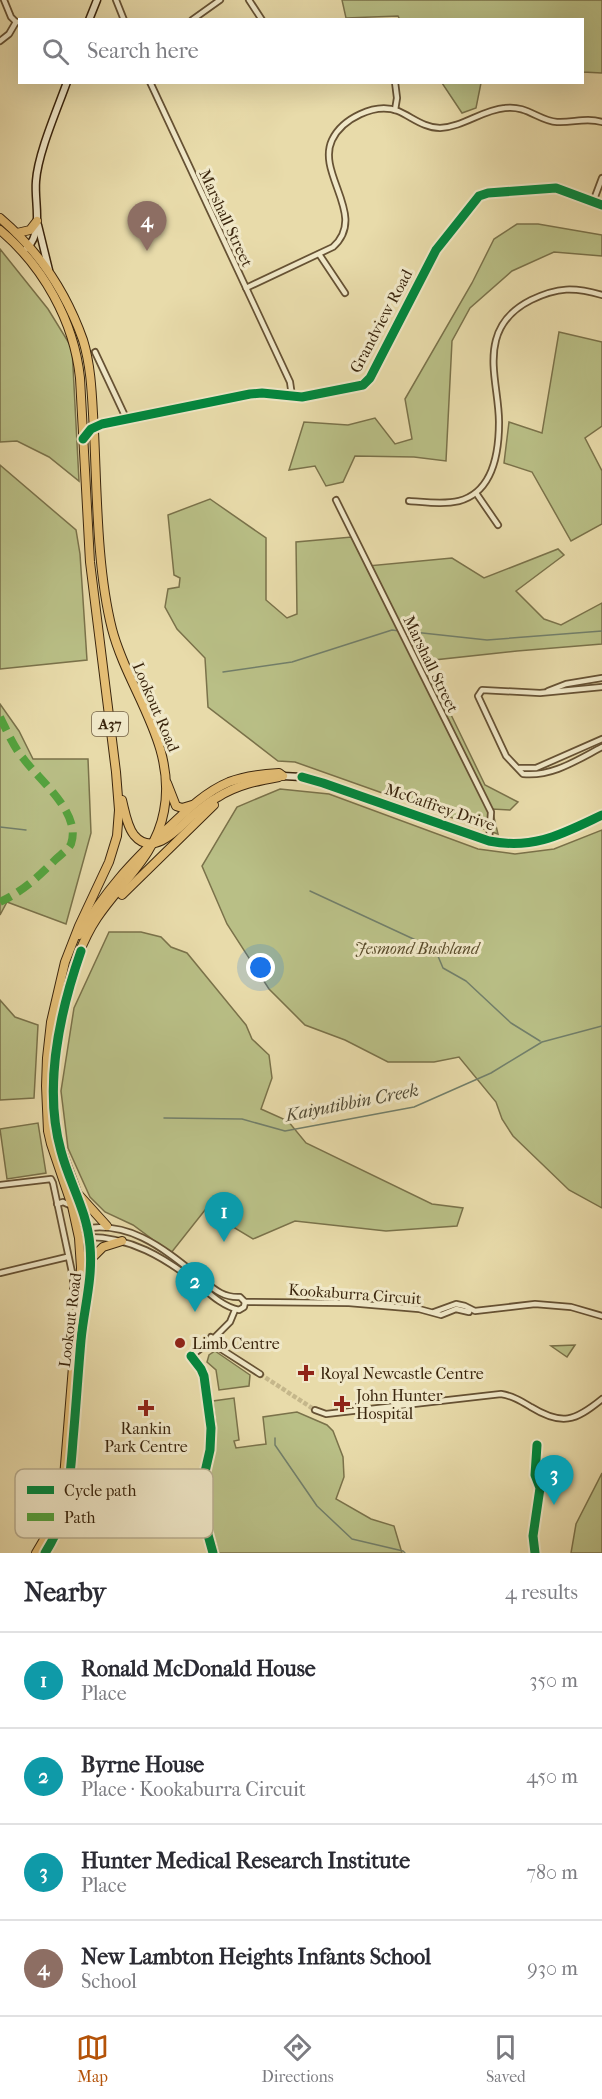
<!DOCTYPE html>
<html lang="en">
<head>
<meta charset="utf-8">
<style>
	:root { --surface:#fff; --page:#f2f2f3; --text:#2b2b33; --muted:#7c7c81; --line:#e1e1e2; --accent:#b45309 }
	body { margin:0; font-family:"IM FELL French Canon",serif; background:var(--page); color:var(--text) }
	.you { position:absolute; left:261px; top:968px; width:21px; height:21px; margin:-15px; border:4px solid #fff; border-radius:50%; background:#1a73e8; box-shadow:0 0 0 9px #1a73e833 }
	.badge { display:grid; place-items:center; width:39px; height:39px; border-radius:50%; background:var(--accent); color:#fff; font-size:20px; font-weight:700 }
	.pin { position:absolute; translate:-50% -50px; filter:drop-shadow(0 2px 3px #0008) }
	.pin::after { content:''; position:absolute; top:32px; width:21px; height:18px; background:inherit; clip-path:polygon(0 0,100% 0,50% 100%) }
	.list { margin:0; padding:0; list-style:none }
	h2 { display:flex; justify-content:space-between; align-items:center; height:78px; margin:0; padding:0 24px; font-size:26px }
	h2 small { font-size:20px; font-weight:400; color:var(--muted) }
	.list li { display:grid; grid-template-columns:39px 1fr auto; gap:18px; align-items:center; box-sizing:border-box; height:96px; padding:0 24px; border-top:2px solid var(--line) }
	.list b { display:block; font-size:22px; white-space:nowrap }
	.list p { margin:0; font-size:20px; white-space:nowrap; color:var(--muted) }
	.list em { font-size:20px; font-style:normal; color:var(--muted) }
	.icon { flex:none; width:33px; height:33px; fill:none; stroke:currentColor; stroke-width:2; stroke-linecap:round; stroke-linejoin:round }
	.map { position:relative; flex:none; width:602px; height:1553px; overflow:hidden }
	.search { position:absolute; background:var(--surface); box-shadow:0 6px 24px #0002; left:18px; right:18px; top:18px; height:66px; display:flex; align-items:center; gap:15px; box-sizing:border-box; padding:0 21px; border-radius:0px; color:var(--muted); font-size:22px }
	.sheet { height:462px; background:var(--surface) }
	nav { display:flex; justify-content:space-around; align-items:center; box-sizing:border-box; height:84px; border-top:2px solid var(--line); background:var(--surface); font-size:16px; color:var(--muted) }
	nav a { display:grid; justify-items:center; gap:3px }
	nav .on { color:var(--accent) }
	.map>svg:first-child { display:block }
	.green { fill:#b9bf86; stroke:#7a724a; stroke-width:1.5 }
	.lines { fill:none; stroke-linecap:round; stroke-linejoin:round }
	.stream { stroke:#727f6a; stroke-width:1.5 }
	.minor-tunnel { stroke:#c5b78b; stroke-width:4.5; stroke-dasharray:4.5 2; stroke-linecap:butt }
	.minor-casing { stroke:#665234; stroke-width:8 }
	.tertiary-casing { stroke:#665234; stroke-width:8 }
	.secondary-casing { stroke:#3a250d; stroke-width:9 }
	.trunk-casing { stroke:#3a250d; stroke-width:10 }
	.minor { stroke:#f0e8c8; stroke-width:4.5 }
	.tertiary { stroke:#f0e8c8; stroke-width:5 }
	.secondary { stroke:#f0e8c8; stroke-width:6 }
	.trunk { stroke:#e4be75; stroke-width:8 }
	.quiet { stroke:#54a33e; stroke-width:8; stroke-dasharray:15 8; stroke-linecap:butt }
	.cycleway-casing { stroke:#f0e8c8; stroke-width:13 }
	.cycleway { stroke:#00873e; stroke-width:9 }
	.poi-dot { fill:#8f2418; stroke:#f0e8c8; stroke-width:2 }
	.labels { text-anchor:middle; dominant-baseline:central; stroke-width:6; stroke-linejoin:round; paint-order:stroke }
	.shield { fill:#f0e8c8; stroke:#716045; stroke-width:1.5 }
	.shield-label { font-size:15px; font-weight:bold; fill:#3a250d }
	.street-label { font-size:16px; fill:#3a250d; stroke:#f0e8c8 }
	.park-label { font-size:16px; font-style:italic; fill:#5a4c2b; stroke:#f0e8c8 }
	.poi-label { font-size:16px; fill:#3a250d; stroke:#f0e8c8; text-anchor:start }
	.water-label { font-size:18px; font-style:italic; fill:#514a34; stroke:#f0e8c8 }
	.key { fill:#f0e8c8; stroke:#b9ae90; stroke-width:1.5 }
	.key-label { font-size:16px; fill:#3a250d }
</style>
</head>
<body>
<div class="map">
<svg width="602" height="1553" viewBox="0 0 602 1553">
	<rect width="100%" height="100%" fill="#e8dbaa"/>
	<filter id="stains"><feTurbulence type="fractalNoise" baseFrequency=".00333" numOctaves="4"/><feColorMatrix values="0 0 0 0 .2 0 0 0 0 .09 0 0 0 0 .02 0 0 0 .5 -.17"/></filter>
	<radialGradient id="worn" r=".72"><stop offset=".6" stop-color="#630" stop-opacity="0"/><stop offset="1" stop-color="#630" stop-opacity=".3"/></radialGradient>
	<!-- green -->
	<g class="green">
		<path d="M342,0H602V73L583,72L582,20H400L398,16L346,18Z"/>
		<path d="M442,83H481L476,108L462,113Z"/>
		<path d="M517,224H538L602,235V256L554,252L512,271L470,308L452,341L446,461L414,457L355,456L343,482L326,486L315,466L289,470L304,422L348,425L375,418L395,444L412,439L405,399L472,283L494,239Z"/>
		<path d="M0,249L48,309L72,348L79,481L49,457L17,441L0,442Z"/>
		<path d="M559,332L602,342V426L585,438L602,471V524L571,541L532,472L504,463L509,422L542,433Z"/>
		<path d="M0,465L76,530L80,554L87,660L0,669Z"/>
		<path d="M210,499L266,538V600L287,618L297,614L296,542L352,537L368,566L452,558L484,578L558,549L564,555L516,591L544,619L561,625L602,603V644L517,651L425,661L485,785L518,802L510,810L492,809L498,834L295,762L278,761L208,707L205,658L177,629L165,607L168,589L179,587L180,578L174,575L168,515Z"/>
		<path d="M0,704L19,731L33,759H88L91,833L66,924L7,902L0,915Z"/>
		<path d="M280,789L329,794L478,849L515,854L554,849L602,830V1208L569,1190L513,1136L502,1119L496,1102L459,1057L434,1062H388L345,1040L305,1025L269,989L227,924L202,866L237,807Z"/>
		<path d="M109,932H141L161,937L171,947L187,953L246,1025L252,1039L269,1055L272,1078L261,1109L288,1121L306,1143L432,1204L463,1208L457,1226L386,1231L295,1221L253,1239L205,1210L171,1253L133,1225L105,1212L90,1197L68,1148L61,1091L74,1008Z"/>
		<path d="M0,1000L15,1017L38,1025L34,1098L0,1100Z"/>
		<path d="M38,1123L46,1173L7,1179L0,1129Z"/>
		<path d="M575,1345L567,1357L551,1346Z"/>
		<path d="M215,1351L250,1375L249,1386L219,1390L216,1370L207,1362L209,1355Z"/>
		<path d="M234,1398L239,1440L234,1441L236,1448L266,1444L263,1417L297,1412L327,1425L333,1431L343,1457L344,1477L336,1499L371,1519L394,1526L402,1553H219L204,1505L206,1485L214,1449L216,1423L213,1401Z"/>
		<path d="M602,1473V1553H571L576,1524Z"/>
	</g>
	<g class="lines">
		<!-- stream -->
		<g class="stream">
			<path d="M404,631L487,640L602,631"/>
			<path d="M223,672L292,662L392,630L400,631"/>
			<path d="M0,827L26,830"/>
			<path d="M310,891L435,949L443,968L466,981L511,1023L540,1041"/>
			<path d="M164,1118L242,1119L285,1131L414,1107L491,1073L542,1042L602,1026"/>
			<path d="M275,1438V1445L317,1506L352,1539L403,1551L405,1553"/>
		</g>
		<!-- minor-tunnel -->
		<path class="minor-tunnel" d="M260,1374L315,1410"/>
		<defs>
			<g id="minor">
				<path d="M4,0L11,17L16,22"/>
				<path d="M116,0L124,20"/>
				<path d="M249,0L262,20"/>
				<path d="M192,20L220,0"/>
				<path d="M0,41L9,34L16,22H20"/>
				<path d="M150,82L290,382L292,396"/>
				<path d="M395,82L397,98L395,110"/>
				<path d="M593,202L602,178"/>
				<path d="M319,254L345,293"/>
				<path d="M246,288L333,247C368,216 316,174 332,140C342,119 375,102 398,111C412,117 424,128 440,128C463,127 482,110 505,108C527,105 539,121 557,122C573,123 586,117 602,122"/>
				<path d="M95,352L126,418"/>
				<path d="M476,493L498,525"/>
				<path d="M336,500L491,812L489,841"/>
				<path d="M409,501C425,502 443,505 459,501C493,492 499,452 499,422C499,395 489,366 496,340C501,321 515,308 531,300C558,287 574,287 602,295"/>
				<path d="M602,687L540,693L482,690L478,696L506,756L523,774C552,777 577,760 602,747"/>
				<path d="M548,691L566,684L602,678"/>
				<path d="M519,768H536L602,739"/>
				<path d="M0,1185L51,1179L53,1183L73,1277V1296"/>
				<path d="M57,1204L63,1202L72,1206"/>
				<path d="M78,1230C127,1218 163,1248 199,1277C213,1288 222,1298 240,1297L245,1302"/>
				<path d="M88,1237C130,1237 164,1257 197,1283C210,1294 222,1306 239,1310L244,1307L245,1302"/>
				<path d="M0,1273L67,1257"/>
				<path d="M245,1302L349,1303L419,1309L441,1315L456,1309L469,1312"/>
				<path d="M434,1312L456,1304L465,1306L475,1311L535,1304L571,1307L602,1316"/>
				<path d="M211,1337L214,1339L212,1343L209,1341Z"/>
				<path d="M214,1338L230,1322L235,1310"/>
				<path d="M209,1342L191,1356L201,1369L204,1376L211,1428L210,1450L202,1485L200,1506L213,1553"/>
				<path d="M213,1342L221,1349L260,1374"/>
				<path d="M315,1410L326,1414L501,1394C513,1396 521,1401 531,1407C562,1426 575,1421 602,1399"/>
			</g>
			<path id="tertiary" d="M83,439L91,429L102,424L250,394L262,393L302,397L363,385L370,378L436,250L479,196L488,193L556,188L602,205"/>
			<g id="secondary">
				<path d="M89,20L97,0"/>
				<path d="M38,225L49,270"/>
				<path d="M27,248C44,231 34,203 36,181C38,153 57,110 67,82"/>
				<path d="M283,776L302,777L323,783L489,841C534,850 562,834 602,815"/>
			</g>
			<g id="trunk">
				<path d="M0,218C39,251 66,292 83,340C92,369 92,401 94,431C97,494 97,570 112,629C128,691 177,744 164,811C156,856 121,882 97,918C67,963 54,1042 53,1096C52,1148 80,1184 88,1232C95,1274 85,1299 81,1338C78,1371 76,1404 74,1437C70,1479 69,1517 45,1553"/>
				<path d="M0,230C43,266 74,321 80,378L90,562L116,772L119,810L117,836L109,862L79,926L65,962L51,1022L47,1058L46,1086L48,1131L51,1144L72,1206L79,1238L81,1268L63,1490L52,1526L36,1553"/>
				<path d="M17,233L30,230L37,221"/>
				<path d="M167,783L176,806L182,808L192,805"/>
				<path d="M122,800C125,812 127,826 134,835C153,858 178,829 192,816C200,809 208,802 218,797C237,785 257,781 279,777"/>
				<path d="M122,895L214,805"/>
				<path d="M79,935C106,890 129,865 167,829C186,811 205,792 229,782C245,776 262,774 279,773L283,776"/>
				<path d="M79,1195L107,1226"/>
				<path d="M91,1259L103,1247L122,1241"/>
			</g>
		</defs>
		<!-- minor casing -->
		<use href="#minor" class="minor-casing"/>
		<!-- tertiary casing -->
		<use href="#tertiary" class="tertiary-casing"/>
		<!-- secondary casing -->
		<use href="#secondary" class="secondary-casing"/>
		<!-- trunk casing -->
		<use href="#trunk" class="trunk-casing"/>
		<!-- minor -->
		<use href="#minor" class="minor"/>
		<!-- tertiary -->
		<use href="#tertiary" class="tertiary"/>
		<!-- secondary -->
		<use href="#secondary" class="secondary"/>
		<!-- trunk -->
		<use href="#trunk" class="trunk"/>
		<!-- quiet -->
		<path class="quiet" d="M0,717C7,731 13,746 23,758C39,780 82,813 71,844C68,850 60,855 55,860C37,878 23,891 0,902"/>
		<defs>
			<g id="cycleway">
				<path d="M83,439L91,429L102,424L250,394L262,393L302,397L363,385L370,378L436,250L479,196L488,193L556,188L602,205"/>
				<path d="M302,777L323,783L489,841C534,850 562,834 602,815"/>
				<path d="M191,1356L201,1369L204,1376L211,1428L210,1450L202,1485L200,1506L213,1553"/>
				<path d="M45,1553C68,1518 70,1480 73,1440C76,1407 78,1374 81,1340C84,1308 93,1279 90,1246C87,1210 70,1185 61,1151C43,1088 60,1011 81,951"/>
				<path d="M535,1553L533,1536L540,1488L535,1475L537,1445"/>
			</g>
		</defs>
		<!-- cycleway casing -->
		<use href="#cycleway" class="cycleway-casing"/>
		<!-- cycleway -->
		<use href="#cycleway" class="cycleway"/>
	</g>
	<!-- markers -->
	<g class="poi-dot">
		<circle cx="180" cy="1343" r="6"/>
		<path d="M303 1364h6v6h6v6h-6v6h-6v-6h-6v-6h6z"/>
		<path d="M339 1395h6v6h6v6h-6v6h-6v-6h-6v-6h6z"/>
		<path d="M143 1399h6v6h6v6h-6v6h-6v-6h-6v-6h6z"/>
	</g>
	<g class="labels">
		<!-- shield labels -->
		<rect class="shield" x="92" y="712" width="36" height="24" rx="4.5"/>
		<g class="shield-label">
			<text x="110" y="724">A37</text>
		</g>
		<!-- street labels -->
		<g class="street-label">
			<text transform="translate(226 218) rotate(65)">Marshall Street</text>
			<text transform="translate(381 321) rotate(-62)">Grandview Road</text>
			<text transform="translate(431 664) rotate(64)">Marshall Street</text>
			<text transform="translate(156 707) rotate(67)">Lookout Road</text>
			<text transform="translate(440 807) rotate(19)">McCaffrey Drive</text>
			<text transform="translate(355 1294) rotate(4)">Kookaburra Circuit</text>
			<text transform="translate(70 1320) rotate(-83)">Lookout Road</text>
		</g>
		<!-- park labels -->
		<g class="park-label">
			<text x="417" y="948">Jesmond Bushland</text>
		</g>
		<!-- poi labels -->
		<g class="poi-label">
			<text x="192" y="1343">Limb Centre</text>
			<text x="320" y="1373">Royal Newcastle Centre</text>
			<text x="356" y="1395">John Hunter<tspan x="356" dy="18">Hospital</tspan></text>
			<text x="146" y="1428" text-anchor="middle">Rankin<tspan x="146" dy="18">Park Centre</tspan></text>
		</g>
		<!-- water labels -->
		<g class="water-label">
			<text transform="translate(352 1103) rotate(-11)">Kaiyutibbin Creek</text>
		</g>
	</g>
	<!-- legend -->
	<rect x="15" y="1469" width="198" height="69" rx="9" class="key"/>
	<rect x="27" y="1486" width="27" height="8" fill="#00873e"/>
	<rect x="27" y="1513" width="27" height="8" fill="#54a33e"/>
	<g class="key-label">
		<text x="64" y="1496">Cycle path</text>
		<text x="64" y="1523">Path</text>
	</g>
	<rect width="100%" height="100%" filter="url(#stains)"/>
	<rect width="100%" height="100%" fill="url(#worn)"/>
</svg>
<div class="you"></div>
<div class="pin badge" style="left:224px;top:1242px;background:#0f9aa8">1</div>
<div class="pin badge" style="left:195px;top:1312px;background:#0f9aa8">2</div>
<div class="pin badge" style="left:554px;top:1505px;background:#0f9aa8">3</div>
<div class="pin badge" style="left:147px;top:251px;background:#8d6e63">4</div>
<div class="search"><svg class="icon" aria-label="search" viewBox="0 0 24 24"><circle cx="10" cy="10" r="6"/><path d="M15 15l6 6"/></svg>Search here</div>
</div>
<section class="sheet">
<h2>Nearby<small>4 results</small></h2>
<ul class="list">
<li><span class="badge" style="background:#0f9aa8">1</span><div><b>Ronald McDonald House</b><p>Place</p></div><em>350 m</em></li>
<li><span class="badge" style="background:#0f9aa8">2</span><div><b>Byrne House</b><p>Place · Kookaburra Circuit</p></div><em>450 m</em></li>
<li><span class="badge" style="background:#0f9aa8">3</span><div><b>Hunter Medical Research Institute</b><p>Place</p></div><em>780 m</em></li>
<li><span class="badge" style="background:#8d6e63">4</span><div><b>New Lambton Heights Infants School</b><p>School</p></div><em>930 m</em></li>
</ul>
</section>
<nav>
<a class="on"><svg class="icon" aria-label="map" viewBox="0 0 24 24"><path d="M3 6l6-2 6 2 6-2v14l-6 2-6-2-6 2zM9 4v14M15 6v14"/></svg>Map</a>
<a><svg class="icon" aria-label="directions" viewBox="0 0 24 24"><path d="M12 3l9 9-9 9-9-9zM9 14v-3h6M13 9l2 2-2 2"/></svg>Directions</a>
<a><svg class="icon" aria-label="saved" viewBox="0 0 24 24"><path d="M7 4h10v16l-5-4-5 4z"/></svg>Saved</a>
</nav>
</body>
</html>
